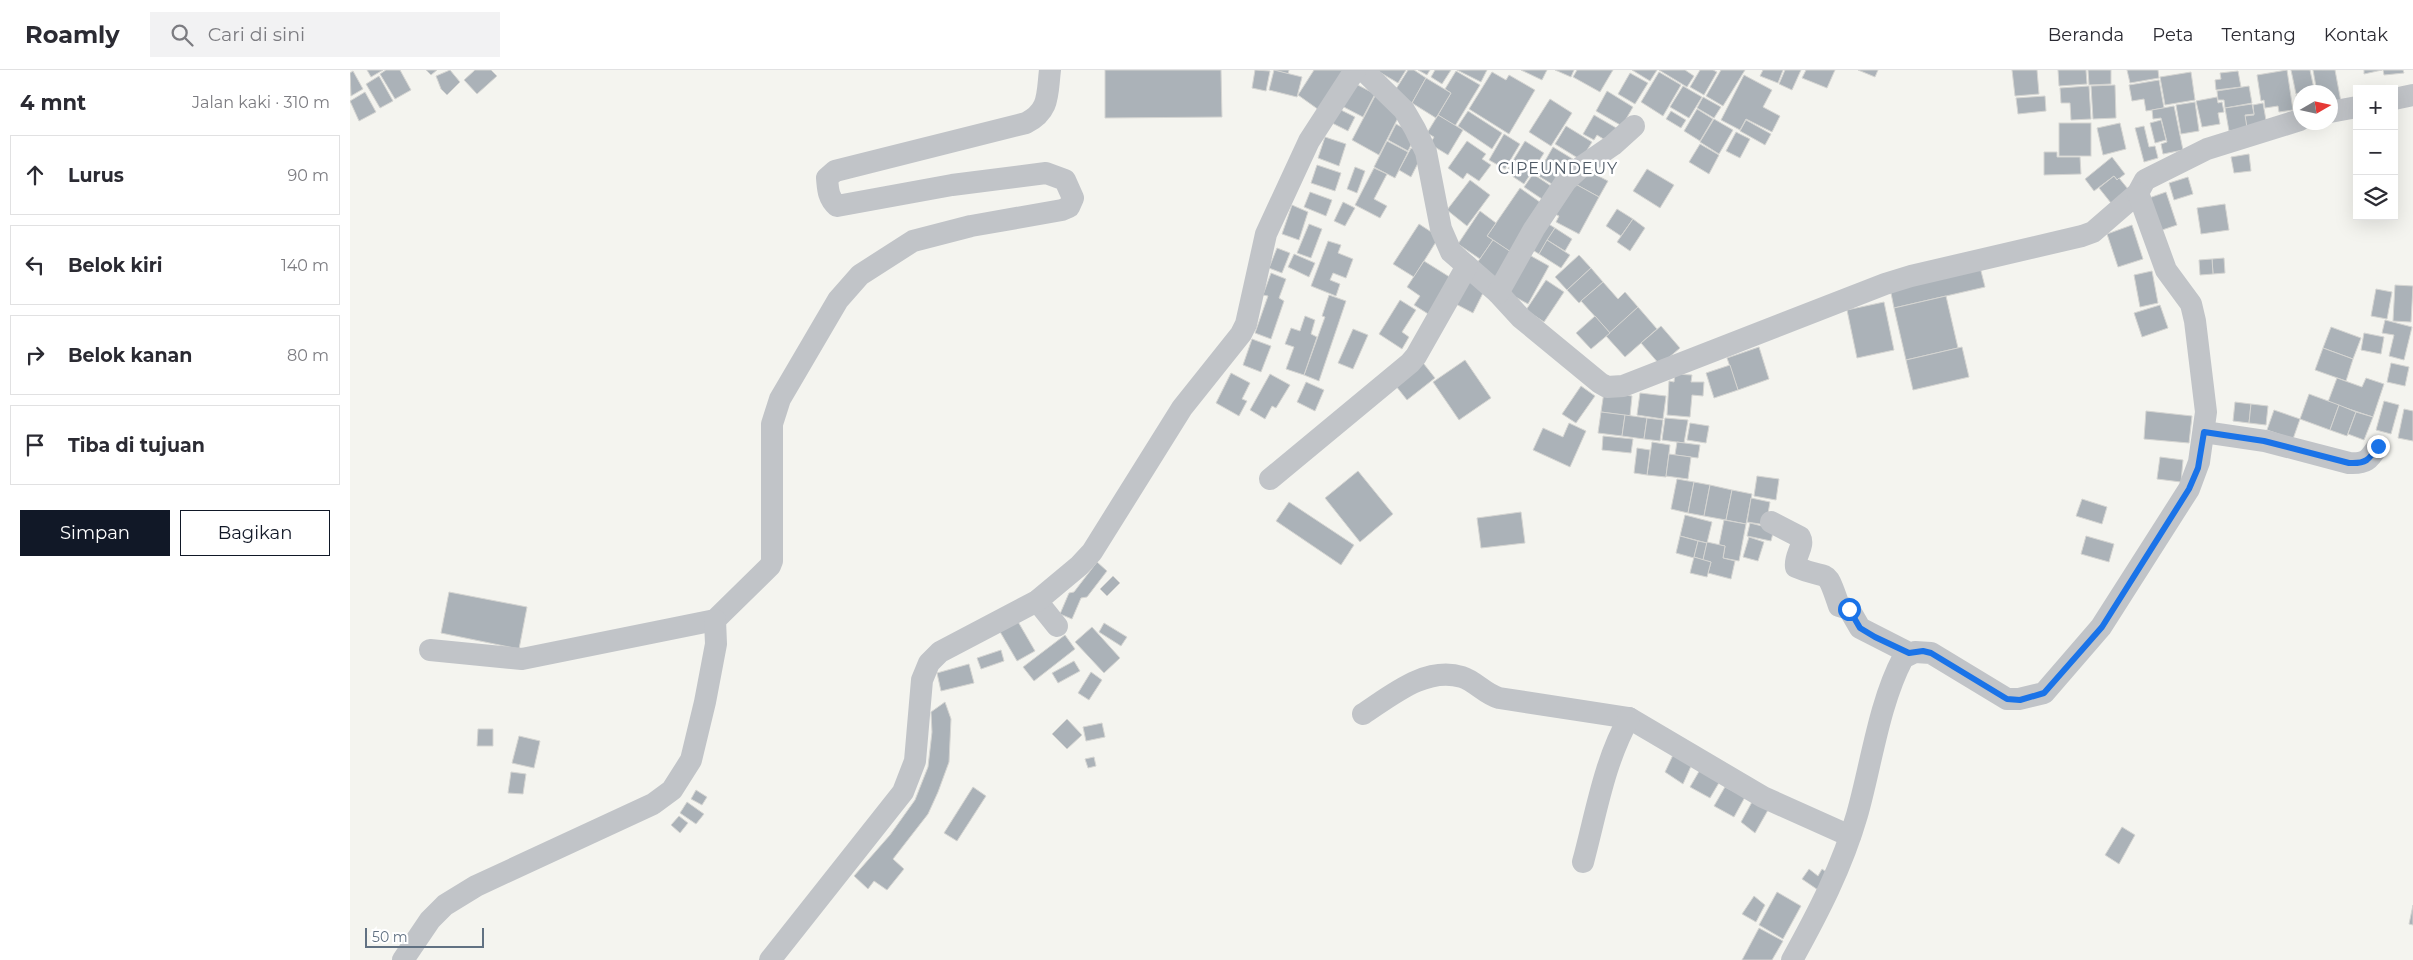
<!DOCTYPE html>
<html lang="id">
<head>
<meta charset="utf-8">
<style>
	:root { --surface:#fff; --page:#f2f2f3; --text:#2b2b33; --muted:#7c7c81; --line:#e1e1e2; --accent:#111827 }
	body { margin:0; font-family:Montserrat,sans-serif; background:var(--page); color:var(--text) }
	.controls { position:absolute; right:15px; top:15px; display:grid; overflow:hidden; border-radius:0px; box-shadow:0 5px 20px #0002 }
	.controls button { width:45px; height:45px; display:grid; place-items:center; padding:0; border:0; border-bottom:1px solid var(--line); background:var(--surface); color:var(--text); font:25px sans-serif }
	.compass { position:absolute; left:1943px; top:15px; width:45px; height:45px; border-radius:50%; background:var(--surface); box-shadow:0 5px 20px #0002; rotate:81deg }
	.scale { position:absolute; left:15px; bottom:12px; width:119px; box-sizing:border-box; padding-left:5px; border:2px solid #617182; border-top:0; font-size:14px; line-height:18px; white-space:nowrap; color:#617182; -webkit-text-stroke:4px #fff; paint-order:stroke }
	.stop { position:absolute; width:15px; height:15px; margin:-11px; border:4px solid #1a73e8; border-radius:50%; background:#fff }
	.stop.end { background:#1a73e8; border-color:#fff; box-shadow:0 1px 5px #0008 }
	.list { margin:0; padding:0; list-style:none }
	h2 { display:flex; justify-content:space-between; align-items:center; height:65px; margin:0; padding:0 20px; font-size:21px }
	h2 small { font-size:16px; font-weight:400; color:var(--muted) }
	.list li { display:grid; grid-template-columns:32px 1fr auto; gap:15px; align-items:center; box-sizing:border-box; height:80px; margin:0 10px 10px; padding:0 10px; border:1px solid var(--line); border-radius:0px }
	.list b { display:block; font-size:19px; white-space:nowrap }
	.list em { font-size:16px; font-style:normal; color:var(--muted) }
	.actions { display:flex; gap:10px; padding:15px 20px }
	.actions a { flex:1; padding:11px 0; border:1px solid var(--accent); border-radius:0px; text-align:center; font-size:18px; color:var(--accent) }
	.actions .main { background:var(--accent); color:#fff }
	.icon { flex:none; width:28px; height:28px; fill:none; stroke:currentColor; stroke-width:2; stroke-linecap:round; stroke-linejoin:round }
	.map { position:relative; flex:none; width:2063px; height:890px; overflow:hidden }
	header { display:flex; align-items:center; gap:30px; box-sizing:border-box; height:70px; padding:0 25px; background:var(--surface); border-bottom:1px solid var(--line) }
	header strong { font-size:24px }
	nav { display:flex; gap:28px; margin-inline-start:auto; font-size:18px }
	.search { width:350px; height:45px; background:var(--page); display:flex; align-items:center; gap:12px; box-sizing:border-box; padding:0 18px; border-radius:0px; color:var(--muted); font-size:19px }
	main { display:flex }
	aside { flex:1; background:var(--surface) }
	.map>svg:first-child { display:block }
	.building { fill:#abb2b8; stroke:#d5d5d2 }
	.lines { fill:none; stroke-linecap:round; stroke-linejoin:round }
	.minor { stroke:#c1c4c8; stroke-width:22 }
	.route { stroke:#1a73e8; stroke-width:6 }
	.labels { text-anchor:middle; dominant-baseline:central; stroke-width:5; stroke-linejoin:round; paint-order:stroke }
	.quarter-label { font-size:16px; letter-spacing:1px; fill:#505b67; stroke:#fff }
</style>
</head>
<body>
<header>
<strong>Roamly</strong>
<div class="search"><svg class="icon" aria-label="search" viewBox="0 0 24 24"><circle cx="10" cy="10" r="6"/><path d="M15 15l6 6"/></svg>Cari di sini</div>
<nav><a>Beranda</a><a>Peta</a><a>Tentang</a><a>Kontak</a></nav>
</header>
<main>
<aside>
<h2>4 mnt<small>Jalan kaki · 310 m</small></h2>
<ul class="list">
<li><svg class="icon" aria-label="ahead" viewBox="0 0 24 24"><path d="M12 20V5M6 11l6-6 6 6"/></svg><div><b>Lurus</b></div><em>90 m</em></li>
<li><svg class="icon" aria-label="left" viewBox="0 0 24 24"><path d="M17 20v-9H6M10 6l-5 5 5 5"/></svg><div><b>Belok kiri</b></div><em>140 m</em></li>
<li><svg class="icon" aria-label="right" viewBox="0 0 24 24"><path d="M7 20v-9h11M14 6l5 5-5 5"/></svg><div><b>Belok kanan</b></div><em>80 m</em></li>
<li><svg class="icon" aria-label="arrive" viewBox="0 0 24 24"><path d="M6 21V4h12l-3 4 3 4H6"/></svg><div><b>Tiba di tujuan</b></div></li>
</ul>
<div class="actions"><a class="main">Simpan</a><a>Bagikan</a></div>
</aside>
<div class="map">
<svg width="2063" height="890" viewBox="0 0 2063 890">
	<rect width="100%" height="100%" fill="#f4f4ef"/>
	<!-- building -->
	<g class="building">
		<path d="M17,0H33L21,7Z"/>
		<path d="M36,0H50L61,20L45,29L30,4Z"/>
		<path d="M76,0H87L81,5Z"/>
		<path d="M100,0L110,12L97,25L91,19L86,6Z"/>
		<path d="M125,0H141L147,6L127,24L114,10Z"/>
		<path d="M755,0H871L872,47L755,48Z"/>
		<path d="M905,0L920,1L916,21L902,18Z"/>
		<path d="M924,0H939L938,4Z"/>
		<path d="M924,0L952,7L947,27L919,20Z"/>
		<path d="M964,0H996L969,40L948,25Z"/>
		<path d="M1026,0H1056L1048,13Z"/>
		<path d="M1058,0H1064L1076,8L1062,33L1044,22Z"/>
		<path d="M1068,0H1080L1077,5Z"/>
		<path d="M1085,0H1101L1092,14L1081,7Z"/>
		<path d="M1107,0H1137L1131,12Z"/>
		<path d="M1171,0H1197L1192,10Z"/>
		<path d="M1205,0H1224L1221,7Z"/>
		<path d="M1227,0H1263L1250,22L1223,7Z"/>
		<path d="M1282,0H1307L1300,11Z"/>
		<path d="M1309,0H1335L1344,6L1337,17Z"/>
		<path d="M1350,0H1363L1367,2L1354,25L1340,17Z"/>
		<path d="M1371,0H1395L1373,36L1356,26Z"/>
		<path d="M1413,0H1433L1428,13L1410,6Z"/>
		<path d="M1435,0H1451L1442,20L1429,14Z"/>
		<path d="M1456,0H1485L1477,18L1452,8Z"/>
		<path d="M1508,0H1528L1525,7Z"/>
		<path d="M1662,0H1687L1689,24L1665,26Z"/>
		<path d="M1708,0H1736L1737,14L1709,16Z"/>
		<path d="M1738,0H1761V14L1739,15Z"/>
		<path d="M1777,0H1808L1809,8L1780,13Z"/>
		<path d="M1937,0L1943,40L1929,42L1928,36L1915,38L1914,30L1911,31L1907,5Z"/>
		<path d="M1941,0H1960L1964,19L1946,24Z"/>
		<path d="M1963,0H1985L1991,32L1980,34V22H1967Z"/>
		<path d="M2014,0H2032L2014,4Z"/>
		<path d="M2033,0H2053L2054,3L2034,5Z"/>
		<path d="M3,1L13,19L1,26L0,3Z"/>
		<path d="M1106,1L1130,15L1105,56L1088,45L1101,23L1095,19Z"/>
		<path d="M1888,1L1891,17L1866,20L1865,10L1871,9L1870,3Z"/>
		<path d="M1142,2L1156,10L1159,5L1185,20L1159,64L1119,39Z"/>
		<path d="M1309,2L1331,15L1313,46L1291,32Z"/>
		<path d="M1841,2L1845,30L1815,35L1810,7Z"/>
		<path d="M1280,3L1298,13L1285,34L1268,24Z"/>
		<path d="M1394,5L1422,20L1413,37L1430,46L1422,62L1396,49L1390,60L1371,50Z"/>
		<path d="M29,6L43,31L30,38L16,14Z"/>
		<path d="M1076,8L1101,23L1086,48L1062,33Z"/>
		<path d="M1809,10L1814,38L1796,41L1794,29L1782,31L1779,15Z"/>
		<path d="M1002,12L1025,24L1013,47L990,35Z"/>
		<path d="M1765,15L1766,48L1743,49L1741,16Z"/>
		<path d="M1333,16L1352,27L1339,48L1320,37Z"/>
		<path d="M1739,16L1741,49L1721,50L1720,33H1711L1710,18Z"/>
		<path d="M1899,16L1902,33L1875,38L1874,30H1868L1867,21Z"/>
		<path d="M1257,21L1283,37L1272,56L1246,41Z"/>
		<path d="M15,22L26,42L9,51L0,31Z"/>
		<path d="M1950,24V41L1946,25Z"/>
		<path d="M1025,26L1052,40L1029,85L1002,70Z"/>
		<path d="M1695,26L1696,41L1668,44L1666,28Z"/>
		<path d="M1353,27L1371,37L1364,48L1347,38Z"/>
		<path d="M1867,27L1868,33L1872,32L1874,42L1868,43L1870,54L1852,57L1846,31Z"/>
		<path d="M1200,29L1222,43L1201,76L1179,62Z"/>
		<path d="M1845,32L1849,61L1831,64L1826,35Z"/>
		<path d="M1913,33L1917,56L1897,59L1895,46L1904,45L1903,35Z"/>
		<path d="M1902,34L1904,44L1895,45L1897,58L1879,61L1875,38Z"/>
		<path d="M1824,36L1833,80L1813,84L1811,74L1817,72L1811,48L1803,49L1802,40Z"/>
		<path d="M989,39L1005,47L998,61L982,53Z"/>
		<path d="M1347,39L1363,49L1350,71L1334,61Z"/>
		<path d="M1118,41L1152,63L1142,79L1108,56Z"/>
		<path d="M1321,41L1336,50L1331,58L1316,49Z"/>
		<path d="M1088,45L1113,60L1098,85L1080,74L1084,67L1077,63Z"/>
		<path d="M1244,45L1268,59L1260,73L1247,65L1244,70L1233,64Z"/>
		<path d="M1364,49L1383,60L1369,84L1350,72Z"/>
		<path d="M1396,50L1421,64L1415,75L1390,61Z"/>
		<path d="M1811,50L1816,70L1805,73L1800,53Z"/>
		<rect x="1709" y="53" width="32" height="33"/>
		<path d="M1770,53L1776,79L1753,85L1747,58Z"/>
		<path d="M1046,54L1066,65L1058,81L1038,70Z"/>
		<path d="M1216,56L1242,72L1231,90L1205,74Z"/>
		<path d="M1794,56L1799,77L1805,76L1808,88L1794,92L1785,58Z"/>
		<path d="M1386,62L1400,69L1390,88L1376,81Z"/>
		<path d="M1154,64L1170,74L1155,99L1139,90Z"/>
		<path d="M975,67L996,74L989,96L968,88Z"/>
		<path d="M1037,71L1058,82L1045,108L1024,97Z"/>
		<path d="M1117,71L1136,84L1132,89L1141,95L1129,111L1117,103L1113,109L1098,98Z"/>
		<path d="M1175,71L1194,83L1174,114L1156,102Z"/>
		<path d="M1350,74L1369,85L1359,104L1339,92Z"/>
		<path d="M1203,77L1226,91L1210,119L1187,105Z"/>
		<path d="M1061,78L1073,83L1061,107L1049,100Z"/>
		<path d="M1694,82H1707V87H1730L1731,104L1694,105Z"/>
		<path d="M1899,84L1901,101L1884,103L1881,87Z"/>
		<path d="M1762,87L1775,104L1767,110L1764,106L1744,121L1735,109Z"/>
		<path d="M967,95L991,103L985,121L961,113Z"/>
		<path d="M1005,97L1015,101L1007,123L997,119Z"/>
		<path d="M1024,98L1037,104L1024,129L1037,136L1030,148L1005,135Z"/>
		<path d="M1233,98L1258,111L1249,127L1225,114Z"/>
		<path d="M1297,99L1324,115L1310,138L1283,121Z"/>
		<path d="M1183,104L1204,118L1195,131L1174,117Z"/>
		<path d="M1764,106L1767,110L1769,108L1778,119L1761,133L1749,118Z"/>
		<path d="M1838,107L1843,124L1824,130L1819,113Z"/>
		<path d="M1120,110L1140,125L1117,156L1097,140Z"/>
		<path d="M1220,111L1249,127L1229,164L1206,152L1209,146L1203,143Z"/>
		<path d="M1170,118L1194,135L1162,183L1137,166Z"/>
		<path d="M960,122L982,130L976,146L954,137Z"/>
		<path d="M1816,122L1827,155L1809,161L1799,128Z"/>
		<path d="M993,132L1005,138L995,156L984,151Z"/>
		<path d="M1875,134L1879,160L1851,164L1847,138Z"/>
		<path d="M942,135L958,142L949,170L932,164Z"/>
		<path d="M1267,139L1283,149L1271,166L1256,156Z"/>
		<path d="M1130,141L1146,153L1137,166L1143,170L1130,189L1108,174Z"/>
		<path d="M1283,149L1295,158L1280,181L1267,172Z"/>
		<path d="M1192,150L1205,158L1189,184L1176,176Z"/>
		<path d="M959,154L972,159L961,188L947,183Z"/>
		<path d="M1069,154L1089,167L1064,207L1043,194Z"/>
		<path d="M1782,155L1793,189L1768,197L1757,164Z"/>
		<path d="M1205,158L1222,169L1215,181L1197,170Z"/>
		<path d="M1143,170L1167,186L1149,212L1125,196Z"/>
		<path d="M1197,170L1220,185L1211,198L1189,184Z"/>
		<path d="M978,171L991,175L988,183L1003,189L996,208L983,203L980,210L990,214L986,226L961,216Z"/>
		<path d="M927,178L940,183L932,203L919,198Z"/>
		<path d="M1174,182L1199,196L1178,234L1153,220Z"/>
		<path d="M944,184L965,193L959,207L938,197Z"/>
		<path d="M1229,185L1241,198L1217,220L1205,207Z"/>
		<path d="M1874,188L1875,203L1863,204L1862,189Z"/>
		<path d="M1862,189L1863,204L1850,205L1849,190Z"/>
		<path d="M1074,191L1106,211L1083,247L1064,235L1070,226L1057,217Z"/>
		<path d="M1630,197L1635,217L1544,238L1540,218Z"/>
		<path d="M1241,198L1253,212L1229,233L1217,220Z"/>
		<path d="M1802,201L1808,233L1790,237L1784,205Z"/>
		<path d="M921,203L936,209L929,228L934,231L921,269L905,263L918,226L913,225Z"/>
		<path d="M1114,208L1135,219L1123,243L1102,232Z"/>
		<path d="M1196,210L1214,222L1194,252L1176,240Z"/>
		<path d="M1253,212L1268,229L1275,222L1288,237L1260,263L1231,231Z"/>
		<path d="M2045,215L2063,216L2061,252L2043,251Z"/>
		<path d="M2026,219L2042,222L2037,249L2021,246Z"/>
		<path d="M979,225L996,231L969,311L954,305L975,247L972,246Z"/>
		<path d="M1596,226L1608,278L1556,290L1544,238Z"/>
		<path d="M1050,230L1066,240L1052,262L1059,267L1052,279L1029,264Z"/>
		<path d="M1534,232L1544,280L1507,288L1497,240Z"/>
		<path d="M1810,235L1818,258L1792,267L1784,243Z"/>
		<path d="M1288,237L1307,259L1275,287L1256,266Z"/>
		<path d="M955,246L965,250L961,264L967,267L954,305L936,299L944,277L935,274L941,258L950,261Z"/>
		<path d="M1245,246L1260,263L1241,279L1226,263Z"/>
		<path d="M2035,250L2062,257L2054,290L2039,286L2044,265L2032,263Z"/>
		<path d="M1311,256L1330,278L1310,295L1291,273Z"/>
		<path d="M1981,257L2011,268L2003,289L1973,278Z"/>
		<path d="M1003,259L1018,265L1003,299L988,293Z"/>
		<path d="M2014,263L2034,267L2031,284L2011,280Z"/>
		<path d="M902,269L921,276L911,302L893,295Z"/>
		<path d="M1409,277L1419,309L1388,320L1377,288Z"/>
		<path d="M1612,277L1619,307L1563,320L1556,290Z"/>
		<path d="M1973,278L2003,289L1996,311L1965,300Z"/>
		<path d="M1070,289L1085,308L1057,330L1042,311Z"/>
		<path d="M1115,290L1141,328L1109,350L1083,312Z"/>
		<path d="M2041,293L2059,297L2055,316L2037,312Z"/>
		<path d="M1380,295L1388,320L1364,328L1356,303Z"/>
		<path d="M881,303L900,313L892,329L897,331L889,346L866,333Z"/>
		<path d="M920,304L940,315L926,338L922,336L915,349L900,340Z"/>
		<path d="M1325,304L1342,305L1341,312H1354L1353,326L1342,325L1340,347L1317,345L1319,311L1324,312Z"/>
		<path d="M1987,308L2012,317L2016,308L2034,314L2023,347L1978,332Z"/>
		<path d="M956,312L974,320L965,341L947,332Z"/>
		<path d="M1231,316L1245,326L1226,353L1212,344Z"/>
		<path d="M1254,322L1282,326L1280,346L1251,342Z"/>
		<path d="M1290,323L1316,326L1313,349L1287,345Z"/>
		<path d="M1959,324L1989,335L1980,360L1950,349Z"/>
		<path d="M2034,331L2049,335L2041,364L2026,360Z"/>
		<path d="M1885,332L1901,334L1899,353L1883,351Z"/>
		<path d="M1901,334L1918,336L1916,355L1899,353Z"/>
		<path d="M1989,335L2006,342L1997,366L1980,360Z"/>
		<path d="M2054,339L2063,341V371L2048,368Z"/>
		<path d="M1924,340L1950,349L1943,369L1917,360Z"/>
		<path d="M1796,341L1842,346L1839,373L1794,369Z"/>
		<path d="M1251,342L1275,345L1272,366L1248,363Z"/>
		<path d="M2006,342L2023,347L2014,370L1998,364Z"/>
		<path d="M1275,345L1297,348L1294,369L1272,366Z"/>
		<path d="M1297,348L1313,350L1310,371L1294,369Z"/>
		<path d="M1315,348L1338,350L1334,373L1312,370Z"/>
		<path d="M1219,353L1236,361L1220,397L1183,380L1193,358L1213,367Z"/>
		<path d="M1340,353L1359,356L1356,373L1337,370Z"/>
		<path d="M1253,366L1283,369L1281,383L1252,380Z"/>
		<path d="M1302,372L1320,375L1316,407L1297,405Z"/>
		<path d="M1327,372L1350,375L1348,388L1325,385Z"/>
		<path d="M1287,378L1300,380L1297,405L1284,403Z"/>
		<path d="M1319,384L1341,387L1338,409L1316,406Z"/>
		<path d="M1810,387L1833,390L1831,412L1807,409Z"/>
		<path d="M1008,401L1043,444L1010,472L975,428Z"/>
		<path d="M1407,406L1429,409L1426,430L1404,426Z"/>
		<path d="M1327,409L1344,412L1338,443L1321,439Z"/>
		<path d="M1344,412L1360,415L1354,446L1338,443Z"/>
		<path d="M1360,415L1382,420L1376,450L1354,446Z"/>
		<path d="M1382,420L1402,424L1396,454L1376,450Z"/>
		<path d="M1401,428L1420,432L1416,455L1397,452Z"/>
		<path d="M1732,429L1757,437L1752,454L1726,446Z"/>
		<path d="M939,432L1004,475L991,495L926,451Z"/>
		<path d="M1171,442L1175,473L1131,478L1127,448Z"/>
		<path d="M1335,445L1362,452L1357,473L1330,466Z"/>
		<path d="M1374,450L1396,454L1389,491L1373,488L1375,476L1369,475Z"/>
		<path d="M1400,453L1424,459L1421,471L1397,466Z"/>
		<path d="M1330,466L1348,471L1344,488L1326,483Z"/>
		<path d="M1736,466L1764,474L1759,492L1731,484Z"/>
		<path d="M1399,467L1414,472L1408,491L1393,487Z"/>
		<path d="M1348,471L1357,473L1353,490L1344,487Z"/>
		<path d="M1357,472L1375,476L1373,488L1385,491L1381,509L1358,503L1361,492L1353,490Z"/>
		<path d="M1344,487L1361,492L1357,507L1340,503Z"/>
		<path d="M747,492L757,501L737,527L731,528L722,549L710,544L719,523L724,522Z"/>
		<path d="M763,506L770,513L757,526L750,519Z"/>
		<path d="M99,522L177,537L169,579L91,563Z"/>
		<path d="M667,550L685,581L667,591L649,560Z"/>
		<path d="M754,553L777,567L771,576L749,562Z"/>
		<path d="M742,557L770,588L754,603L725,572Z"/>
		<path d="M715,565L725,579L684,611L673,597Z"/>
		<path d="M651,580L654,591L631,599L627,588Z"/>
		<path d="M724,591L730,601L708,613L702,603Z"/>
		<path d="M619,594L624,613L591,621L587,603Z"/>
		<path d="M741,602L752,610L739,630L728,623Z"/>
		<path d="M595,632L601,649L599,692L588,722L578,744L543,789L554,799L537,820L524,811L518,819L504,806L540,765L565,730L578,697L582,662L581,642Z"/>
		<path d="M717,649L732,665L717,679L702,664Z"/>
		<path d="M752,653L755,667L736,671L733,657Z"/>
		<path d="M128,659H143V676H127Z"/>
		<path d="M169,666L190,671L184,698L162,693Z"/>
		<path d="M1323,685L1342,694L1333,714L1315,702Z"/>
		<path d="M744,687L746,696L738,698L735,689Z"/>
		<path d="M1351,698L1370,711L1360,728L1340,717Z"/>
		<path d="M161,702L176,704L173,724L158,723Z"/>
		<path d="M623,717L636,726L607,771L594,763Z"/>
		<path d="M1375,717L1395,727L1384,747L1364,736Z"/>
		<path d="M346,720L357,727L352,735L341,729Z"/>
		<path d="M337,732L354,744L346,754L330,743Z"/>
		<path d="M1402,732L1418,740L1405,763L1391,752Z"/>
		<path d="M329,746L338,753L330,763L321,755Z"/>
		<path d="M1772,757L1785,765L1769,794L1755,785Z"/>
		<path d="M1459,799L1468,806L1472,799L1482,806L1471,822L1452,809Z"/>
		<path d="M1427,822L1451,836L1433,869L1409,855Z"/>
		<path d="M1404,826L1415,835L1406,852L1392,844Z"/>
		<path d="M2063,835V855L2059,854Z"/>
		<path d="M1409,858L1433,871L1422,890H1392Z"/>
	</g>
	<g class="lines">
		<!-- minor -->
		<g class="minor">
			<path d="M1013,0L1054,40L1065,59L1076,82L1091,159L1101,182L1148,223L1171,248L1250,313L1257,317L1273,316L1535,214L1561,206L1732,166L1743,162L1788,123L1795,110L1857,79L1950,50"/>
			<path d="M2044,29L2063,25"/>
			<path d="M1980,42L2007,37"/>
			<path d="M1148,223L1184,159L1216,111L1231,97L1263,75L1284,56"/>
			<path d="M1854,362L1915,371L1999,393C2016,394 2019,390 2028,376"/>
			<path d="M920,409L1060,293L1066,286L1117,196"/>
			<path d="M1421,452L1450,467C1455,476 1444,486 1446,497C1480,512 1475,494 1489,536L1499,539L1510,558L1559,583"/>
			<path d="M687,531L707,556"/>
			<path d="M80,580L172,589L365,550L420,496L422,491V354L430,329L488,230L510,205L563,171L621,156L712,140L719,137L723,128L715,110L696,103L602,115L487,136C478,128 478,119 477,108L485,101L676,53C700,41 697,24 700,0"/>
			<path d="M1013,644C1042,625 1076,596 1112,607C1125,611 1135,624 1149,628L1279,648L1413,727L1500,766"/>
			<path d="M1233,792C1246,744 1254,692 1279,648"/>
			<path d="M53,890L80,850L95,835L126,816L303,734L322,720L341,690L355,632L366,574L365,550"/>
			<path d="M420,890L553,722L565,691L572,610L579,593L590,582L687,531L729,496L742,482L832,338L891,264L896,254L916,164L959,71L1005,0"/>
			<path d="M1442,890C1468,843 1492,797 1507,745C1521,696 1529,633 1553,588L1565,582L1581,583L1657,629H1669L1694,623L1751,557L1839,419L1849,392L1856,342L1845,251L1841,234L1816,200L1788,123"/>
		</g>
	</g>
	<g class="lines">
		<!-- route -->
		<path class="route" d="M1499,539L1510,558L1525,567L1559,583L1573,581L1581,583L1657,629L1670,630L1694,623L1752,557L1839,419L1848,398L1854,362L1914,371L1999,393C2016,394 2019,390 2028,376"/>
	</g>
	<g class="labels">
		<!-- quarter labels -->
		<g class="quarter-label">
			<text x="1208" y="98">CIPEUNDEUY</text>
		</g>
	</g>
</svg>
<div class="controls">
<button>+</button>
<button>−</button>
<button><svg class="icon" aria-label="layers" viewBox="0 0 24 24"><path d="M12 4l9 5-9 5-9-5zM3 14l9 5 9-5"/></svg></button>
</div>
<svg class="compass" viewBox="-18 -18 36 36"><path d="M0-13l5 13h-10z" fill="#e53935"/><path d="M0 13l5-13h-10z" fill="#7c7c81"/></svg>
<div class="scale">50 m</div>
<div class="stop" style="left:1499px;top:539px"></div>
<div class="stop end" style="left:2028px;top:376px"></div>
</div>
</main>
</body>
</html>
